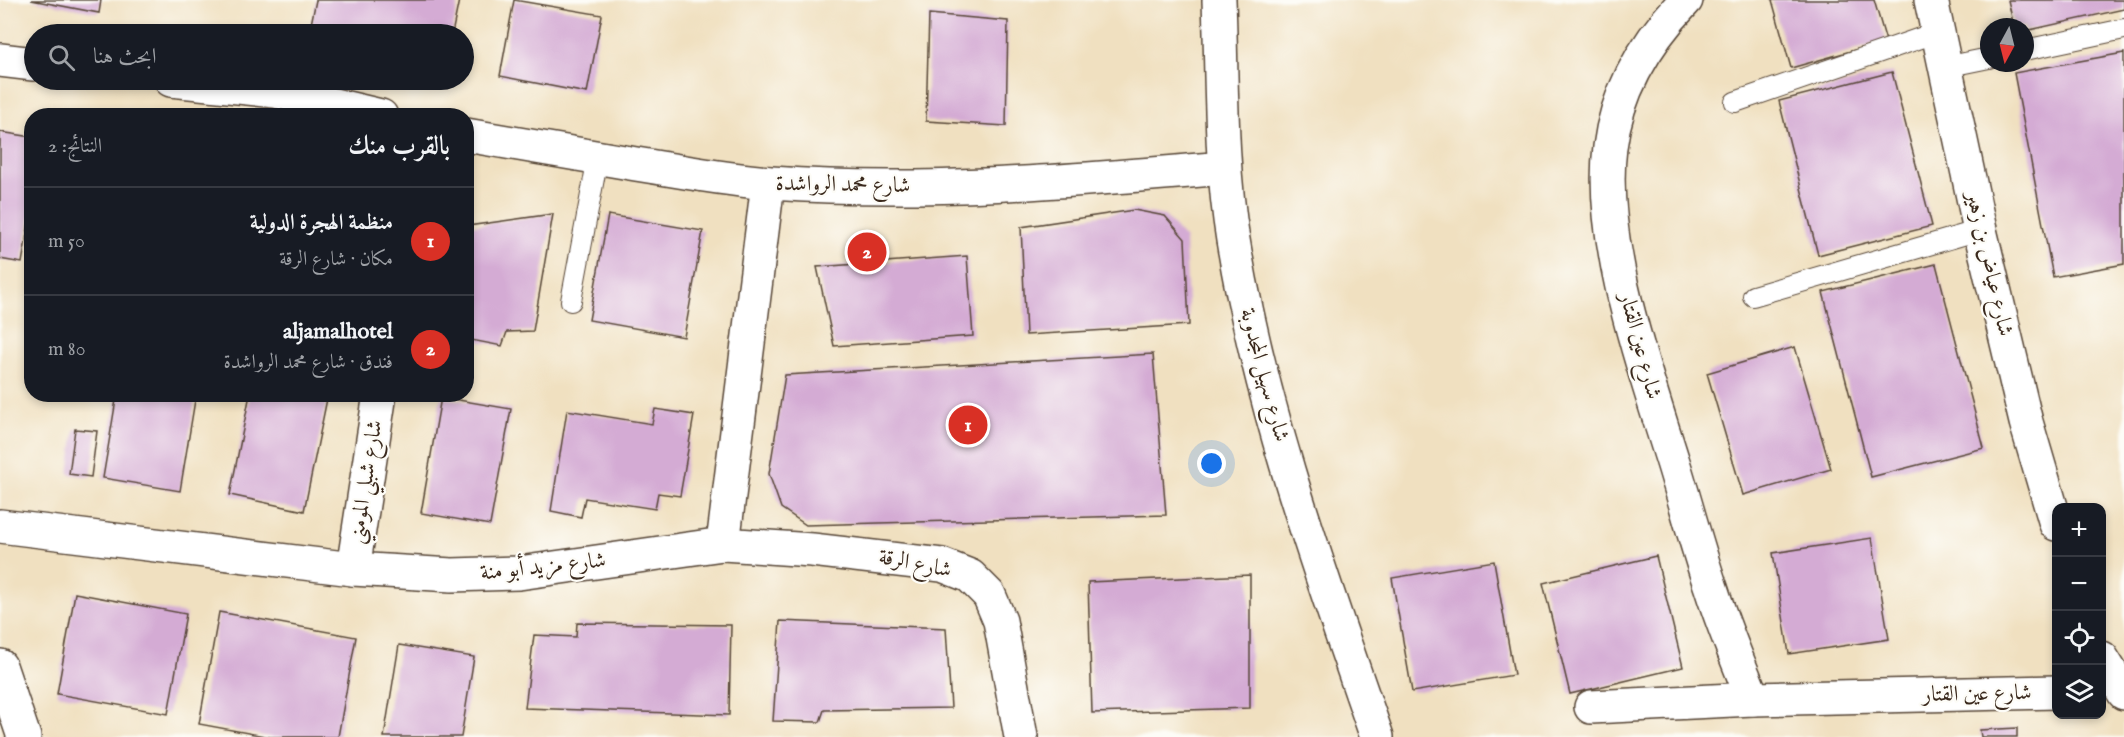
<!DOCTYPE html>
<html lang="ar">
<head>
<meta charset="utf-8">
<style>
	:root { --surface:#171b24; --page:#20242c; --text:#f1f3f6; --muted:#9ea1a6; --line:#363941; --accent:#d93025 }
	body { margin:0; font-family:"IM FELL English",Amiri,serif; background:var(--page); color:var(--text); direction:rtl }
	.controls { position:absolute; right:18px; bottom:18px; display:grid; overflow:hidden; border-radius:12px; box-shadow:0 3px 9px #0003 }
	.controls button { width:54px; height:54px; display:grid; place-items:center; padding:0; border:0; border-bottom:2px solid var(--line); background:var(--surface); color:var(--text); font:30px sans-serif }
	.compass { position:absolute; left:1980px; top:18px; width:54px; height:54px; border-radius:50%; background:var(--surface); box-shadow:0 3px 9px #0003; rotate:187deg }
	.you { position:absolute; left:1212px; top:464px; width:21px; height:21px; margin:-15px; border:4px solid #fff; border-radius:50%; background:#1a73e8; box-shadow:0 0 0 9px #1a73e833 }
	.badge { display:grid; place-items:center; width:39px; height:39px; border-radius:50%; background:var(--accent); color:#fff; font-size:20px; font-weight:700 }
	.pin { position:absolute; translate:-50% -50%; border:3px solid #fff; box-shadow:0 2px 6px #0006 }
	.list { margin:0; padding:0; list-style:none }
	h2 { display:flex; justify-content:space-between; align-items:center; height:78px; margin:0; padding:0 24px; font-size:26px }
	h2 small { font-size:20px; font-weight:400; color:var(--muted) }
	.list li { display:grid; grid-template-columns:39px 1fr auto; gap:18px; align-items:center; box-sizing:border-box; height:108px; padding:0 24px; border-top:2px solid var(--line) }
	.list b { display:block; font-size:22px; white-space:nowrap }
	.list p { margin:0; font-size:20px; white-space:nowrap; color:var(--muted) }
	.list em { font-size:20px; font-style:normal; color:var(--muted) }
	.icon { flex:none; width:33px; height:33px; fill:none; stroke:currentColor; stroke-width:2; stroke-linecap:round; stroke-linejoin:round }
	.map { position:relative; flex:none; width:2124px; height:737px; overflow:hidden; direction:ltr }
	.search { position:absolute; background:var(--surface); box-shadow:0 3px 9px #0003; left:24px; top:24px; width:450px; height:66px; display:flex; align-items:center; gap:15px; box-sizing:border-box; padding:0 21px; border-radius:33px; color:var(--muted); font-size:22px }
	.panel { position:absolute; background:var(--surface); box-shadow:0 3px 9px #0003; left:24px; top:108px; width:450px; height:294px; border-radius:24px; direction:rtl }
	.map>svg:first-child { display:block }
	.building { fill:#d4abd4 }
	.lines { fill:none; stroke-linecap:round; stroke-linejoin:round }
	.lane-casing { stroke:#564536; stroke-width:22 }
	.street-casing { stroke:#564536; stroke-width:36 }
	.lane { stroke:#fff; stroke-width:20 }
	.street { stroke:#fff; stroke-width:33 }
	.labels { text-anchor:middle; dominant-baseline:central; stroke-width:4.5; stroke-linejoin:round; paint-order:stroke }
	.street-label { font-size:22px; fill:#3b2a1e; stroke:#fdfcf7 }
</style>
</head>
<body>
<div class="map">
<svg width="2124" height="737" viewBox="0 0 2124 737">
	<rect width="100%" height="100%" fill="#fdfcf7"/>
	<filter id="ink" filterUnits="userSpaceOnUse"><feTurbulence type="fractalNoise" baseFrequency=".0167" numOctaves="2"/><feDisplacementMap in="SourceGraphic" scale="12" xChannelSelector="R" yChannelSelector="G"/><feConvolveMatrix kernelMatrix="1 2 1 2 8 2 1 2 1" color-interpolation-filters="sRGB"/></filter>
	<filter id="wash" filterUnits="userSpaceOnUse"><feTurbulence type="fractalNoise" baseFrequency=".008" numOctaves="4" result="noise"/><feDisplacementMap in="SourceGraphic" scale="24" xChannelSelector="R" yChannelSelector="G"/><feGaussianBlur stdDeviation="1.35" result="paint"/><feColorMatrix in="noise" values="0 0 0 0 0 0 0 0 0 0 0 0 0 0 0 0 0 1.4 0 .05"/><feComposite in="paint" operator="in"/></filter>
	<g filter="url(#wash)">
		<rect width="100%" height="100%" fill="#f0e0c0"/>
		<g id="blocks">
			<!-- building -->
			<g class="building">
				<path d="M31,0H101L99,13Z"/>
				<path d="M316,0H459L452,34H309Z"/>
				<path d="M514,0L602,15L587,93L500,76Z"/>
				<path d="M1772,0H1874L1886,41L1791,68Z"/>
				<path d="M2008,0H2124V9L2025,31V27H2014Z"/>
				<path d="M929,14L1008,21L1006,126L926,121Z"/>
				<path d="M2124,53V264L2053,277L2014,73Z"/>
				<path d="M1892,72L1932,226L1818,255L1779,101Z"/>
				<path d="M0,132L32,137V205L22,263L0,259Z"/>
				<path d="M1134,210L1165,216L1185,239L1189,325L1026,335L1021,227Z"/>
				<path d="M553,214L533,331L507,332L502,346L466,339L468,226Z"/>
				<path d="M608,215L703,231L684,337L589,320Z"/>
				<path d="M967,256L973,336L834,346L817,267Z"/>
				<path d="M1936,264L1984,448L1871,477L1823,292Z"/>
				<path d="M1795,347L1831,469L1743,495L1707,373Z"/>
				<path d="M1153,354L1166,515L806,525L781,508L769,474L785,375Z"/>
				<path d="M117,394H196L180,491L103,478Z"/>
				<path d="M250,394H328L304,511L230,495Z"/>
				<path d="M441,397L511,409L490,525L421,513Z"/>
				<path d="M655,409L694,415L680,496L658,493L655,509L585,498L581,517L551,511L567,410L652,424Z"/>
				<path d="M75,429L97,431L91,477L69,474Z"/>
				<path d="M1872,538L1889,639L1789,654L1773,553Z"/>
				<path d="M1656,556L1683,667L1570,694L1543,583Z"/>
				<path d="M1494,561L1514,675L1412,692L1392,578Z"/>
				<path d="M1250,575V708L1092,713L1088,582Z"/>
				<path d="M75,593L186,614L168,714L57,694Z"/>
				<path d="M219,612L356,637L338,737H270L199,724Z"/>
				<path d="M780,621L946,628L951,708L824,710L820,722L773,721Z"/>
				<path d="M577,623L731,625L729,715L525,708L534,635L576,637Z"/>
				<path d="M399,645L474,657L461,737H384Z"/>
				<path d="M2017,728V737H1981L1980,730Z"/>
			</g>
		</g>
	</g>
	<g filter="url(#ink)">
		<use href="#blocks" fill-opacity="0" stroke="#564536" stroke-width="1.5"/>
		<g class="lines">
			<defs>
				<g id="lane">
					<path d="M2025,50L2124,29"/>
					<path d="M1945,67L1989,58"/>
					<path d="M1735,102L1938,32"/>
					<path d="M1753,296L1980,230"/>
					<path d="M571,301L598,157"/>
				</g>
				<g id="street">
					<path d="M1219,0C1222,80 1220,161 1233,240C1261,410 1321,575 1377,737"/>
					<path d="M1686,0C1647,41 1617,91 1610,147C1598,241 1645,372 1673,462C1686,504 1697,547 1711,588C1723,626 1738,662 1753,699"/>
					<path d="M1931,0L1980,230L2026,422L2056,524"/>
					<path d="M0,60L34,64"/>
					<path d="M171,80L275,91L381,116"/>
					<path d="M466,135C523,145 580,154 636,164C681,171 726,180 771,183C922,194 1073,181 1224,168"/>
					<path d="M0,526L353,569L452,575L519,573L723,544L812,550L942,565L970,576L989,595L1000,621L1021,737"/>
					<path d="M723,544L768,183"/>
					<path d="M353,569L380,394"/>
					<path d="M2102,658L2124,693"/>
					<path d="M0,666L24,737"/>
					<path d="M1591,707L1753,699L2056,692"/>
				</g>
			</defs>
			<!-- lane casing -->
			<use href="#lane" class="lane-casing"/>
			<!-- street casing -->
			<use href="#street" class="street-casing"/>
			<!-- lane -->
			<use href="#lane" class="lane"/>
			<!-- street -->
			<use href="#street" class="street"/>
		</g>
	</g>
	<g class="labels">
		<!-- street labels -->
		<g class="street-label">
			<text transform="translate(843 185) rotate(1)">شارع محمد الرواشدة</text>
			<text transform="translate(1989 264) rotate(77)">شارع عياض بن زهير</text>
			<text transform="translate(1640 346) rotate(75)">شارع عين القتار</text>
			<text transform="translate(1264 375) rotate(75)">شارع سهيل المجدوبة</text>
			<text transform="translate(366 482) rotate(-81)">شارع شبلي المومني</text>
			<text transform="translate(915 564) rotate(11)">شارع الرقة</text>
			<text transform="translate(543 567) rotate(-6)">شارع مزيد أبو منة</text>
			<text transform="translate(1977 694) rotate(-1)">شارع عين القتار</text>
		</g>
	</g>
</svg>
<div class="controls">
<button>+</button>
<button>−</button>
<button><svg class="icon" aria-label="locate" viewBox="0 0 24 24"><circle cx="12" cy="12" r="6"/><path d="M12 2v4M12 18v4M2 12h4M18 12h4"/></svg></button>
<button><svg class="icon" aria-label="layers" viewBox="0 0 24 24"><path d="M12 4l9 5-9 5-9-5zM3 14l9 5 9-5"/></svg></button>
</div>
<svg class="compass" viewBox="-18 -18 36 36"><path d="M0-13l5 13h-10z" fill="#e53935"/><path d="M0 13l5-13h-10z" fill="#9ea1a6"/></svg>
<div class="you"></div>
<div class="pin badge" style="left:968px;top:425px">1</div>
<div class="pin badge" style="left:867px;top:252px">2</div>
<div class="search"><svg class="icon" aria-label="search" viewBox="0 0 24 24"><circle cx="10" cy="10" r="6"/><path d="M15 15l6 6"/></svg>ابحث هنا</div>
<section class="panel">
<h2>بالقرب منك<small>النتائج: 2</small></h2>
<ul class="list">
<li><span class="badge">1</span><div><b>منظمة الهجرة الدولية</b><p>مكان · شارع الرقة</p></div><em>50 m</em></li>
<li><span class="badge">2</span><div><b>aljamalhotel</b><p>فندق · شارع محمد الرواشدة</p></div><em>80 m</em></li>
</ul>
</section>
</div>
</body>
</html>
